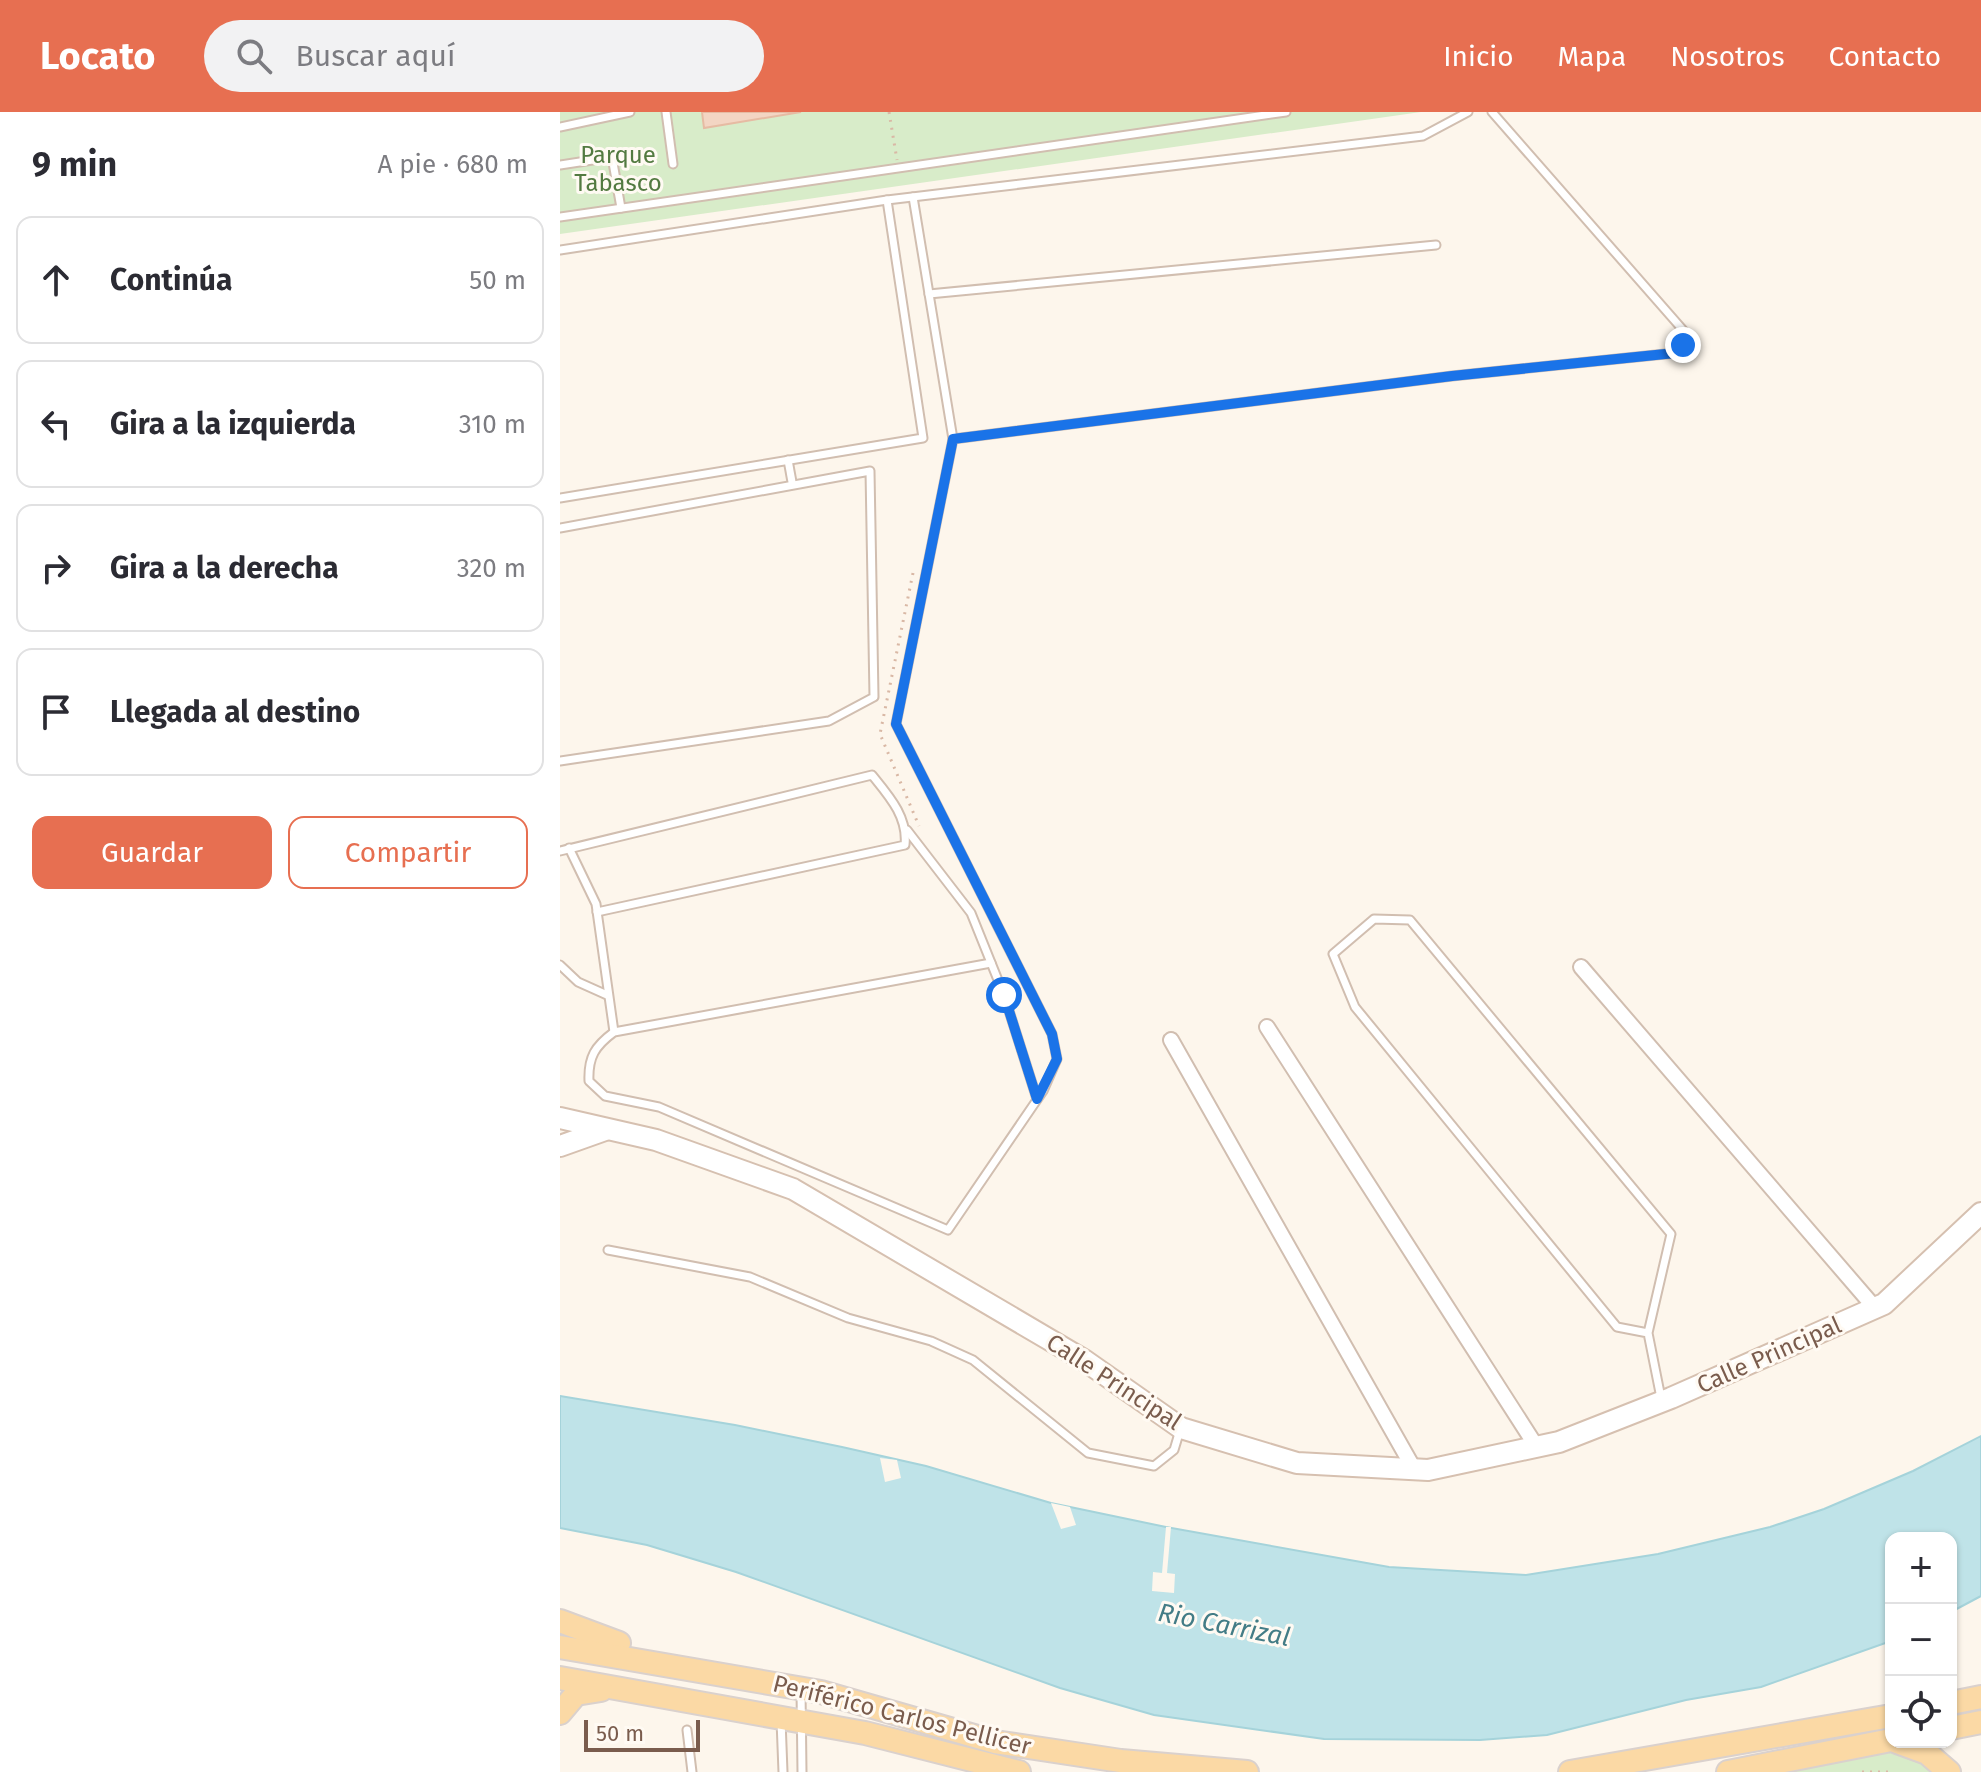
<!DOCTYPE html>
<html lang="es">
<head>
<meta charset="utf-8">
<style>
	:root { --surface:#fff; --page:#f2f2f3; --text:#2b2b33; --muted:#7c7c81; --line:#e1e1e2; --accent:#e76f51 }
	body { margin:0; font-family:"Fira Sans",sans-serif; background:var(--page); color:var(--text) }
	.controls { position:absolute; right:24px; bottom:24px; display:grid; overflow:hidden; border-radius:16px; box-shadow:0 2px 6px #0004 }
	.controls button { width:72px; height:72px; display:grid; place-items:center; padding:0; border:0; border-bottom:2px solid var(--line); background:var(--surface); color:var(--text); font:40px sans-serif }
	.scale { position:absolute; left:24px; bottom:20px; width:116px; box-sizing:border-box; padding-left:8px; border:4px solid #7a5c4d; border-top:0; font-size:22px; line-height:28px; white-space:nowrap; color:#7a5c4d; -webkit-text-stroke:6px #fffaf3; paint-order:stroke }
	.stop { position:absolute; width:24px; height:24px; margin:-18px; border:6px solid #1a73e8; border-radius:50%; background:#fff }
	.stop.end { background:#1a73e8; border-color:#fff; box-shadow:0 2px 8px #0008 }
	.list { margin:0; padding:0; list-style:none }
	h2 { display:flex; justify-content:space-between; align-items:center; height:104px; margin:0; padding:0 32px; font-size:34px }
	h2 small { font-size:26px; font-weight:400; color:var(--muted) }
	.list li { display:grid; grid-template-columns:52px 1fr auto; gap:24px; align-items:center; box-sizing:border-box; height:128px; margin:0 16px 16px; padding:0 16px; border:2px solid var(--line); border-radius:16px }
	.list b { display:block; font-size:30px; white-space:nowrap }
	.list em { font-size:26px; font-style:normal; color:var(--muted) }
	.actions { display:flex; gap:16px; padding:24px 32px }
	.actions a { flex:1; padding:18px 0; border:2px solid var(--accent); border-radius:16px; text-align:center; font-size:28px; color:var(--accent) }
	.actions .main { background:var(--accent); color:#fff }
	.icon { flex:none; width:44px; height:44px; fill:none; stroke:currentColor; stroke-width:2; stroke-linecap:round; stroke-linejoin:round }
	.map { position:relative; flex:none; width:1421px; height:1660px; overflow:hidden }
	header { display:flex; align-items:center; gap:48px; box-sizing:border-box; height:112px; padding:0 40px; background:var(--accent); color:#fff }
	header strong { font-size:38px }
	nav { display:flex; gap:44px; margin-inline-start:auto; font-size:28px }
	.search { width:560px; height:72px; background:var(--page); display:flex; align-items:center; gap:20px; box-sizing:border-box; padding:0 28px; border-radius:44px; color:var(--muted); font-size:30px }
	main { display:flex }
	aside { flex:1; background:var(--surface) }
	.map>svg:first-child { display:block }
	.green { fill:#d8ecc9 }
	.water { fill:#bfe3e8; stroke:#a5d3da; stroke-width:2 }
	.pier { fill:#fdf6ec }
	.building { fill:#f3d5c3; stroke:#e6bba3; stroke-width:2 }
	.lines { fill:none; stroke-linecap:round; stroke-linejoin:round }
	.lane-casing { stroke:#d1beb0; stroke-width:11 }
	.street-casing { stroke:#d1beb0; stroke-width:18 }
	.secondary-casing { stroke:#d6c0b0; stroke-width:24 }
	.primary-casing { stroke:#dad1cd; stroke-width:26 }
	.path { stroke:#d9b8a5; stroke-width:3; stroke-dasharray:2 6; stroke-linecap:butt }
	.lane { stroke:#fff; stroke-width:7 }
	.street { stroke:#fff; stroke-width:14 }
	.secondary { stroke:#fff; stroke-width:20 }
	.primary { stroke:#fbd9a5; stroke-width:22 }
	.route { stroke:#1a73e8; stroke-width:10 }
	.labels { text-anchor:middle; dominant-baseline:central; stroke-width:6; stroke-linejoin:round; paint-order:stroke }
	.park-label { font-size:24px; fill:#537a41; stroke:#fffaf3 }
	.street-label { font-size:24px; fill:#7a5c4d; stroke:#fffaf3 }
	.water-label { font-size:26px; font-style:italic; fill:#437c86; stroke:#fffaf3 }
</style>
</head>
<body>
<header>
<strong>Locato</strong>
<div class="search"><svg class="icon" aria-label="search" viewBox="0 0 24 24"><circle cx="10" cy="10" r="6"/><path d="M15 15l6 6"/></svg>Buscar aquí</div>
<nav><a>Inicio</a><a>Mapa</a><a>Nosotros</a><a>Contacto</a></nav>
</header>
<main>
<aside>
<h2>9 min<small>A pie · 680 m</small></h2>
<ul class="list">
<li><svg class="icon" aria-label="ahead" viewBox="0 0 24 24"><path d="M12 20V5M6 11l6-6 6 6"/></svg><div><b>Continúa</b></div><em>50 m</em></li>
<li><svg class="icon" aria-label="left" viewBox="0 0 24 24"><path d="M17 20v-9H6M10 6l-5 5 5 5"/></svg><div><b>Gira a la izquierda</b></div><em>310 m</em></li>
<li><svg class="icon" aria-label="right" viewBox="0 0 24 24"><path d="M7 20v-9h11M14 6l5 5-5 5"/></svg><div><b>Gira a la derecha</b></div><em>320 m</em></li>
<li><svg class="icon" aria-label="arrive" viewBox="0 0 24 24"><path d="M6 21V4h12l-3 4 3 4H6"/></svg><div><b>Llegada al destino</b></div></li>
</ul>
<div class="actions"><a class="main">Guardar</a><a>Compartir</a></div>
</aside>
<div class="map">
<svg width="1421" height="1660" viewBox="0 0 1421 1660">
	<rect width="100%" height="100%" fill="#fdf6ec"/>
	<!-- green -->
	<g class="green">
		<path d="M0,0H861L0,122Z"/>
		<path d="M1328,1639L1362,1649L1375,1660H1218Z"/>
	</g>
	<!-- water -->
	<path class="water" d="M0,1284L175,1313L282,1335L366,1354L491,1391L606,1415L829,1455L966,1463L1098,1442L1210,1415L1264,1397L1353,1359L1421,1324V1484L1391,1500V1426H1331V1529L1201,1575L1126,1588L987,1623L920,1628L764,1627L594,1603L500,1576L176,1460L87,1433L0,1416Z"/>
	<!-- pier -->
	<g class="pier">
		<path d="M320,1346L337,1348L341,1366L325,1370Z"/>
		<path d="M491,1391L510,1395L516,1413L501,1417Z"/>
		<path d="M606,1415H611L607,1461L615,1462L614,1481L592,1479L593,1460L602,1461Z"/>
	</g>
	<!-- building -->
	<path class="building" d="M142,0H241L144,16Z"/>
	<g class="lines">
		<defs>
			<g id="lane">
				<path d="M106,0L113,52"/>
				<path d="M0,15L70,0"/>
				<path d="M0,53L52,45L61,96"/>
				<path d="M353,85L393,327L336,612L492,922L497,947L483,979L388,1118L99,995L45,984L29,969C28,945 35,934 54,920L431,851"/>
				<path d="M0,105L726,0"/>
				<path d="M0,138L327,88L863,24L908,0"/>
				<path d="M369,182L876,133"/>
				<path d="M393,327L892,264L1115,241L1123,233V218L932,0"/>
				<path d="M228,348L232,370"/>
				<path d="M0,386L363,326L327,88"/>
				<path d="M0,416L310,359L314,585L269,609L0,649"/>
				<path d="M347,718L411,801L444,883L477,987"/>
				<path d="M9,736L36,792L54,920"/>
				<path d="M0,739L312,663C329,684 348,705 345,733L37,800"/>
				<path d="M0,853L18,870L47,883"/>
				<path d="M48,1138L190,1165L288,1206L371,1229L413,1248L528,1341L594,1354L614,1338L620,1318"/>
				<path d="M1088,1221L1057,1215L795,895L773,842L814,807L850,808L1111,1122L1088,1221L1101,1286"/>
				<path d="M241,1578L242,1660"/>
				<path d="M221,1608L223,1660"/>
				<path d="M127,1618L132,1660"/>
			</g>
			<g id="street">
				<path d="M1021,855L1315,1196"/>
				<path d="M707,915L978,1337"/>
				<path d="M611,928L854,1357"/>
			</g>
			<g id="secondary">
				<path d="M0,1006L96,1028L233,1077L524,1248L621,1316L737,1351L868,1358L999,1330L1111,1286L1324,1192L1421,1101"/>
				<path d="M0,1034L45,1018"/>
			</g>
			<g id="primary">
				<path d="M0,1509L59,1531"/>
				<path d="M0,1535L261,1580L435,1630L561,1649L687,1660"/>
				<path d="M0,1566L305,1621L459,1660"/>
				<path d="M1391,1591L1421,1585"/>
				<path d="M0,1601L16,1582L41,1578"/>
				<path d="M1391,1616L1421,1610"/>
				<path d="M1337,1630L1367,1641L1389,1660"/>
				<path d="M1010,1660L1331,1604"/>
				<path d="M1168,1660L1331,1628"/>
			</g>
		</defs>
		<!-- lane casing -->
		<use href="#lane" class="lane-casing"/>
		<!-- street casing -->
		<use href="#street" class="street-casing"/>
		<!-- secondary casing -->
		<use href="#secondary" class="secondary-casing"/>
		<!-- primary casing -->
		<use href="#primary" class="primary-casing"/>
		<!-- path -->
		<g class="path">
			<path d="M329,0L337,48"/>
			<path d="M353,461L320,622L359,714"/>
			<path d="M1302,1660H1330"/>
		</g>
		<!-- lane -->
		<use href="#lane" class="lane"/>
		<!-- street -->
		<use href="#street" class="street"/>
		<!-- secondary -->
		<use href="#secondary" class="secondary"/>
		<!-- primary -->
		<use href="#primary" class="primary"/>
	</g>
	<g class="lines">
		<!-- route -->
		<path class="route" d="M444,883L477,987L497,947L492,922L336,612L393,327L892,264L1115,241L1123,233"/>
	</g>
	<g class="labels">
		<!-- park labels -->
		<g class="park-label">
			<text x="58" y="43">Parque<tspan x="58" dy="28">Tabasco</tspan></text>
		</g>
		<!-- street labels -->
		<g class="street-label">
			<text transform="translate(1209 1243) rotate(-24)">Calle Principal</text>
			<text transform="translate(554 1270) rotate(33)">Calle Principal</text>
			<text transform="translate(342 1603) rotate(14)">Periférico Carlos Pellicer</text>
		</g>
		<!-- water labels -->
		<g class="water-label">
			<text transform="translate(664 1513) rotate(11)">Rio Carrizal</text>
		</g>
	</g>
</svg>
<div class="controls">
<button>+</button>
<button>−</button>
<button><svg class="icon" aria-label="locate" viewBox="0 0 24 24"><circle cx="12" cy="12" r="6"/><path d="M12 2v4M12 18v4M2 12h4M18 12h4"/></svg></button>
</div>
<div class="scale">50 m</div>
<div class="stop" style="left:444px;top:883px"></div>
<div class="stop end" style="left:1123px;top:233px"></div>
</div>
</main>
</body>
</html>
